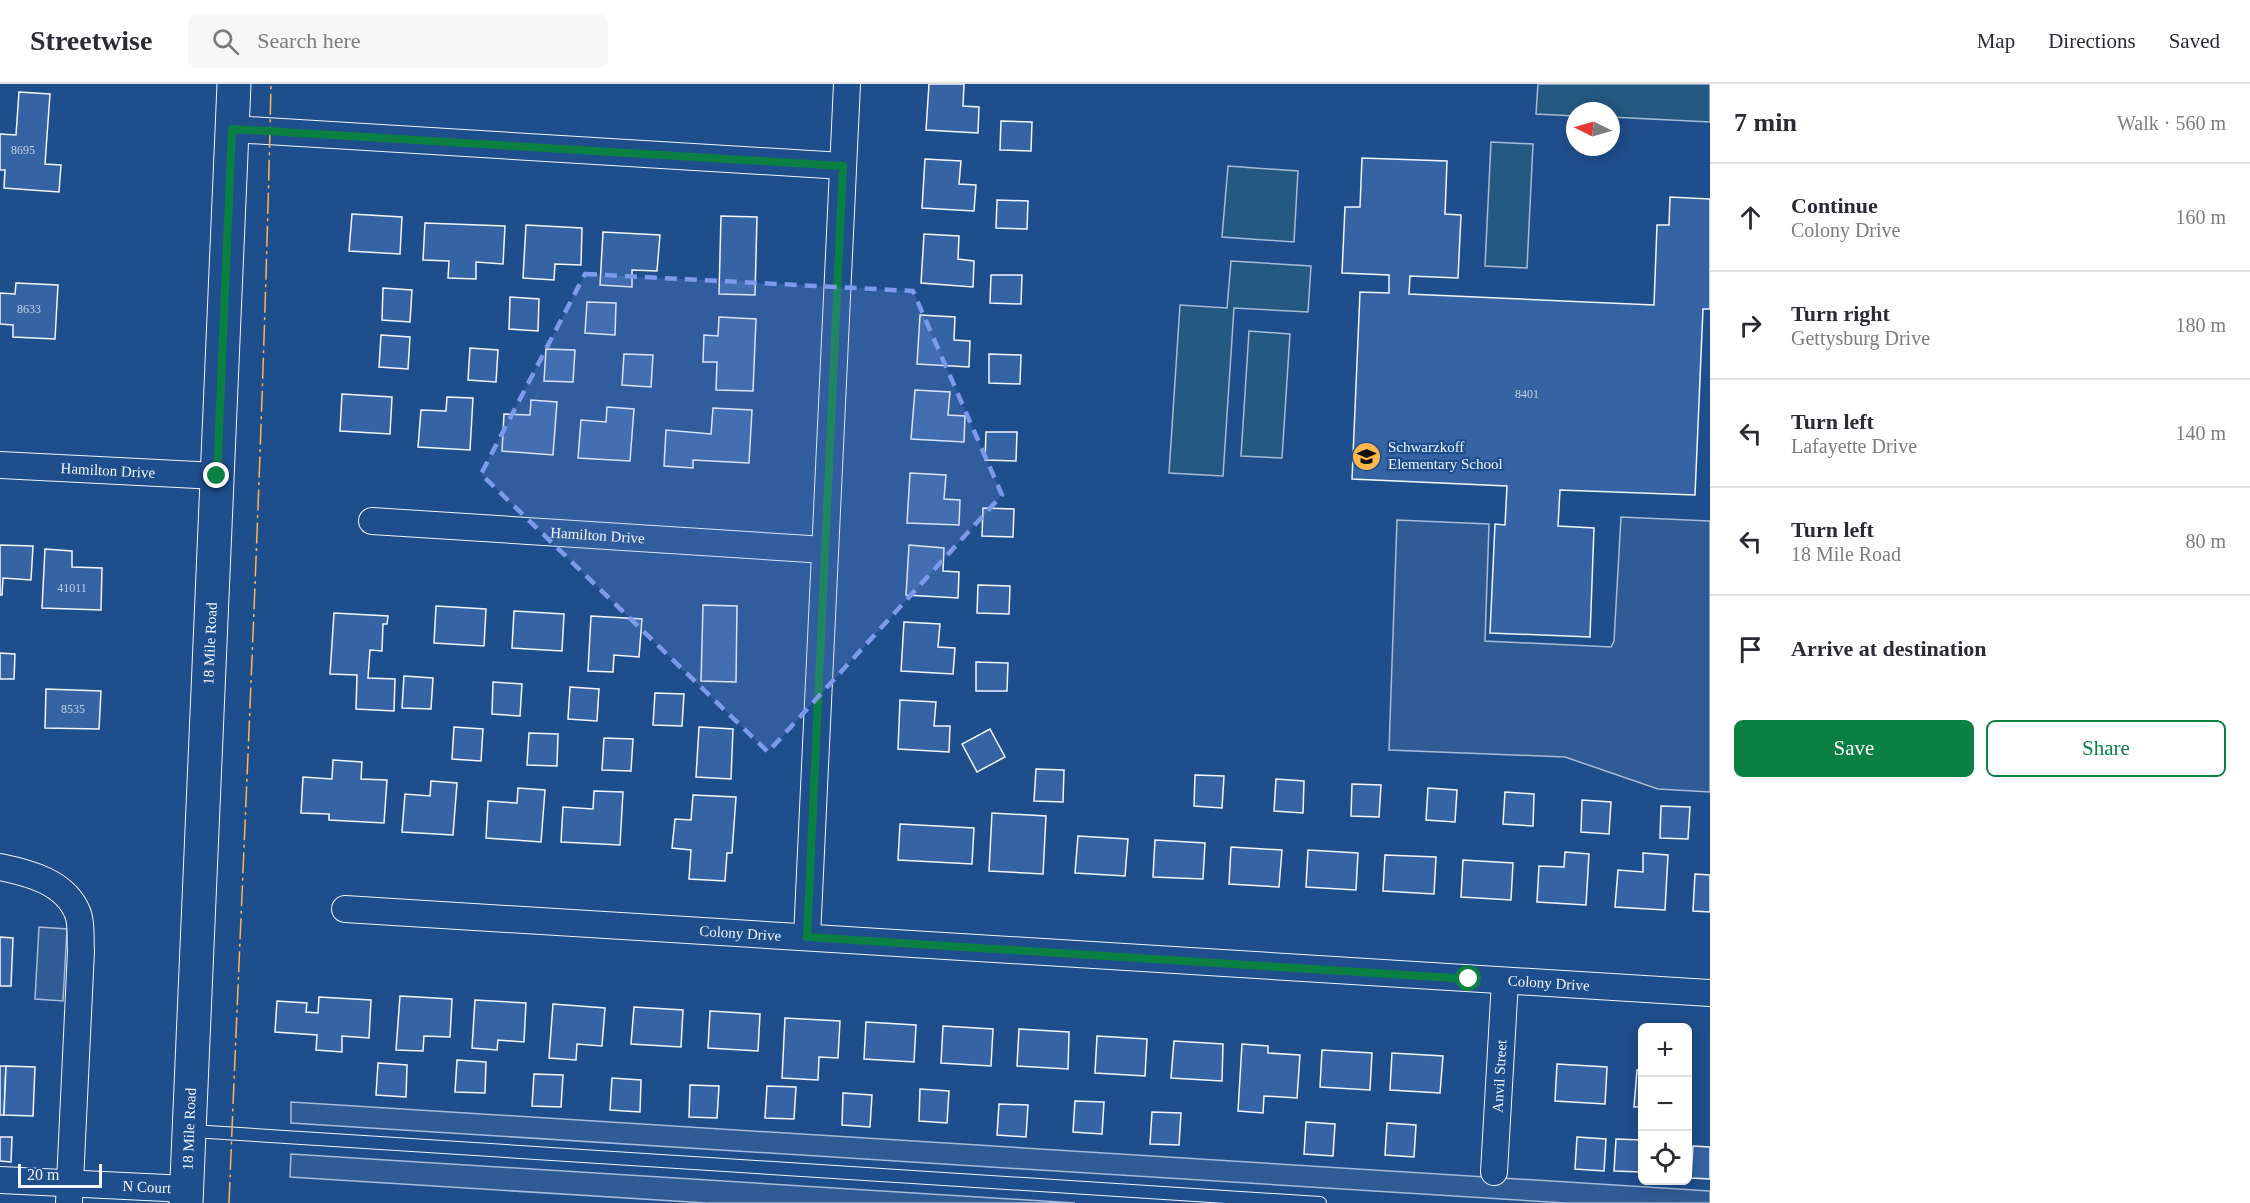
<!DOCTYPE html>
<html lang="en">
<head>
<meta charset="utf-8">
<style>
	:root { --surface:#fff; --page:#f7f7f7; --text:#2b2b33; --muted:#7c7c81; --line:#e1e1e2; --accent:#0b8043 }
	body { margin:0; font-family:"Times New Roman",serif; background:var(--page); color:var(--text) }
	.controls { position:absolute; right:18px; bottom:18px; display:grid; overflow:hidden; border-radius:9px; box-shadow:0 3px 15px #0003 }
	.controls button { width:54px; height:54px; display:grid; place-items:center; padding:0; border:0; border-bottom:2px solid var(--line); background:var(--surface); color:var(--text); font:30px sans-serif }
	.compass { position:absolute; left:1566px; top:18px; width:54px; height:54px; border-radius:50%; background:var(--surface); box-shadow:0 3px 15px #0003; rotate:275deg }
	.scale { position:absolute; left:18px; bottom:15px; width:84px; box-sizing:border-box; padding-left:6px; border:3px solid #f2f6ff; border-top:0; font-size:16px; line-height:21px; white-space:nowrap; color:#f2f6ff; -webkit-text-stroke:4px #1f4e8c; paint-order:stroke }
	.stop { position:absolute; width:18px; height:18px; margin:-14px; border:4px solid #0b8043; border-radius:50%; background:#fff }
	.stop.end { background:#0b8043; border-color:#fff; box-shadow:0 2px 6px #0008 }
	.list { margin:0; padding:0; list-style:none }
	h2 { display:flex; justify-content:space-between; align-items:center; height:78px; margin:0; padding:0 24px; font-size:26px }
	h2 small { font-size:20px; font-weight:400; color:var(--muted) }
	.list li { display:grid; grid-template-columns:39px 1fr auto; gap:18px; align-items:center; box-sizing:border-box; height:108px; padding:0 24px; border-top:2px solid var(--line) }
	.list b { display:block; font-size:22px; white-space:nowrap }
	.list p { margin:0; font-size:20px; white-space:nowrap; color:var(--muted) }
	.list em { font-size:20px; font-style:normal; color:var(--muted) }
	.actions { display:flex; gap:12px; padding:18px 24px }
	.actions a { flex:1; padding:14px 0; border:2px solid var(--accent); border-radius:9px; text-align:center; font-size:21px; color:var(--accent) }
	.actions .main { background:var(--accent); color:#fff }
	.icon { flex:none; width:33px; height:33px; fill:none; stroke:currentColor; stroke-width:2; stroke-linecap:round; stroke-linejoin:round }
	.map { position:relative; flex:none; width:1710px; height:1119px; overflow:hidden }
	header { display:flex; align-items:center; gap:36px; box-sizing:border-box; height:84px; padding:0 30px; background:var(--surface); border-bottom:2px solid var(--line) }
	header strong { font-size:28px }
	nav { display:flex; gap:33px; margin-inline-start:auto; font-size:21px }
	.search { width:420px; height:54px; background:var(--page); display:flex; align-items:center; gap:15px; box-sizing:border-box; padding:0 21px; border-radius:9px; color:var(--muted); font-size:22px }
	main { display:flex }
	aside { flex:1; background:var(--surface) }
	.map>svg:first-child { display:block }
	.green { fill:#245a82; stroke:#a8bbd7; stroke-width:1.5 }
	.parking { fill:#305b95; stroke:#a8bbd7; stroke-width:1.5 }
	.building { fill:#3563a3; stroke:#f2f6ff; stroke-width:1.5 }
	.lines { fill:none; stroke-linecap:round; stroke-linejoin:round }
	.lane-casing { stroke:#f2f6ff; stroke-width:14 }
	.street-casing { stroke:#f2f6ff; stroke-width:28 }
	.secondary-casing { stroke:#f2f6ff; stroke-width:35 }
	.lane { stroke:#1f4e8c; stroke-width:12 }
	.street { stroke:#1f4e8c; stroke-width:26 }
	.secondary { stroke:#1f4e8c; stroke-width:33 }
	.power { stroke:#ffb74d; stroke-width:1.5; stroke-dasharray:21 4.5 3 4.5; stroke-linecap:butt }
	.route { stroke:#0b8043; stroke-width:8 }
	.marked { fill:#7d9aea; fill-opacity:0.2; stroke:#7d9aea; stroke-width:4.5; stroke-dasharray:12 8; stroke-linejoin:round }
	.labels { text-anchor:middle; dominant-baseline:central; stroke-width:4.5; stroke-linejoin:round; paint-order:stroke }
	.number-label { font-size:12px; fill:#c3d1e8 }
	.poi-label { font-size:15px; fill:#f2f6ff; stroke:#1f4e8c; text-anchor:start }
	.street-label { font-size:15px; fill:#f2f6ff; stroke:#1f4e8c }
</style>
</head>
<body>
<header>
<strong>Streetwise</strong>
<div class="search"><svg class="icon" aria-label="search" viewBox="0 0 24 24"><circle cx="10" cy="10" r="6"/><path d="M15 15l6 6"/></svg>Search here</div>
<nav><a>Map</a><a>Directions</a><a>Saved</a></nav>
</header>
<main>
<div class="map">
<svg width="1710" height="1119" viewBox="0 0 1710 1119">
	<rect width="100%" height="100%" fill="#1f4e8c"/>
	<!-- green -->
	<g class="green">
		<path d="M1538,0H1710V38L1611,33V27H1575V32L1536,30Z"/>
		<path d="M1491,58L1533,60L1527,184L1485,182Z"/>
		<path d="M1228,82L1298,87L1294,158L1222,153Z"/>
		<path d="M1231,177L1311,182L1308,228L1234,224L1223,392L1169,389L1180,221L1227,224Z"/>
		<path d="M1249,247L1290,250L1282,374L1241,372Z"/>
	</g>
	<!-- parking -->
	<g class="parking">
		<path d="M1621,433L1710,437V708L1658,705L1565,673L1389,666L1397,436L1489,440L1485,557L1611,563L1614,557Z"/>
		<path d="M39,843L67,845L63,917L35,915Z"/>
		<path d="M291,1018L1710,1107V1119H1565L291,1039Z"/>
		<path d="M291,1070L1075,1119H706L290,1093Z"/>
	</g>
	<!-- building -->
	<g class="building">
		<path d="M929,0H964L963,22L979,23L978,49L926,46Z"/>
		<path d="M19,8L50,10L45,80L61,81L59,108L4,104L5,86H0V50L16,51Z"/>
		<path d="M1001,37L1032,38L1031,67L1000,66Z"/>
		<path d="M1362,74L1447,77L1445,130L1461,131L1458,194L1410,192L1409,210L1654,221L1657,141H1669L1670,113L1710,115V225H1703L1695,411L1560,406L1558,442L1594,444L1590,553L1490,549L1495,440L1505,441L1507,402L1352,395L1360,208L1389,209V191L1342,189L1345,123H1360Z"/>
		<path d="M925,75L961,77L959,100L976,101L974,127L922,124Z"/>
		<path d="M997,116L1028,117L1027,145L996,144Z"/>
		<path d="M352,130L402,133L400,170L349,167Z"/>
		<path d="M721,132L757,133L755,211L719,210Z"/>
		<path d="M425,139L505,142L503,180L476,178V195L448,194L449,177L423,176Z"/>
		<path d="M526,141L582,144L581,181L555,180L554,196L523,194Z"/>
		<path d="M603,148L660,151L657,187L632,186V203L600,201Z"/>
		<path d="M924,150L959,152L958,175L974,177L973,203L921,199Z"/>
		<path d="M991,191H1022L1021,220L990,219Z"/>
		<path d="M16,199L58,201L55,255L13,253V241L0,240V209L15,210Z"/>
		<path d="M383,204L412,206L410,238L382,236Z"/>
		<path d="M510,213L539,215L538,247L509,245Z"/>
		<path d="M587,218L616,219L615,251L585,249Z"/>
		<path d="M920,231L955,233L954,256L970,257L969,283L917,280Z"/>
		<path d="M719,233L756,235L753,307L716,306L717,278H703L704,251L718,252Z"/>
		<path d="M381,251L410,253L408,285L379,283Z"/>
		<path d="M470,264L498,266L496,298L468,296Z"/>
		<path d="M546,265L575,266L573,298L544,297Z"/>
		<path d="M624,270L653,271L651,303L622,301Z"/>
		<path d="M989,270L1021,271L1020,300L989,299Z"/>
		<path d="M915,306L950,308L948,331L965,332L964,358L911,355Z"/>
		<path d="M342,310L392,313L390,350L340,347Z"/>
		<path d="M447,313L473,314L470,366L418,363L421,326L446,327Z"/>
		<path d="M531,316L557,318L553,371L502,367L504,330L530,331Z"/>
		<path d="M607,323L634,325L630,377L578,374L581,336L606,338Z"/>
		<path d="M713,324L752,326L749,379L693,376V384L664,382L666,346L711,350Z"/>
		<path d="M986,348H1017L1016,377L985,376Z"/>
		<path d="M910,389L946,391L944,415L960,416L959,441L907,439Z"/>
		<path d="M983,424L1014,425L1013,453L982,452Z"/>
		<path d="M0,461L33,462L31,496L3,494L2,511H0Z"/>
		<path d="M909,461L944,464L943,487L959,488L958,514L906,511Z"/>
		<path d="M45,465L72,467V483L102,484L101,526L42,524Z"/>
		<path d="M978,501L1010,502L1009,530L977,529Z"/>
		<path d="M703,521L737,522L736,598L701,597Z"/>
		<path d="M436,522L486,525L484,562L434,559Z"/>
		<path d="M514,527L564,530L562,567L512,564Z"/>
		<path d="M334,529L388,532L387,540H383L382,567L370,566L368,594L395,595L394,627L356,625L357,591L330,590Z"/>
		<path d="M591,532L642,535L639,573L614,571L613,588L588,587Z"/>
		<path d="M904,538L940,540L938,563L955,564L953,590L901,587Z"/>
		<path d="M0,569L15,570L14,595H0Z"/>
		<path d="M976,578L1008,579L1007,607H976Z"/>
		<path d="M404,592L433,594L431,625L402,624Z"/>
		<path d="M493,598L522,600L520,632L492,630Z"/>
		<path d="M570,603L599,605L597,637L568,635Z"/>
		<path d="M46,605L101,607L99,645L45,644Z"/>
		<path d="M655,609L684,610L682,642L653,641Z"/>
		<path d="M900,616L936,618L934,642H950L949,668L898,665Z"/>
		<path d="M454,643L483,645L481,677L452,675Z"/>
		<path d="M699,643L733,645L731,695L696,693Z"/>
		<path d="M990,645L1005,673L977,688L962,660Z"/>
		<path d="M529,649L558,650L557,682L527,681Z"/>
		<path d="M604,654L633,655L631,687L602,686Z"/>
		<path d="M333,676L362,678L361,695L387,696L384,739L329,736V730L301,729L303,693L332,695Z"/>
		<path d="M1036,685L1064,686L1063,718L1034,717Z"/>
		<path d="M1195,691L1224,692L1222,724L1194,722Z"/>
		<path d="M1276,695L1304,697L1303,729L1274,727Z"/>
		<path d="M431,697L457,699L453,751L402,748L405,710L430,712Z"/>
		<path d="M1352,700L1381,701L1379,733L1351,732Z"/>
		<path d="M518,704L545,706L541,758L486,754L488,717L517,719Z"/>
		<path d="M1428,704L1457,706L1455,738L1426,736Z"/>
		<path d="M594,707L623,708L620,761L561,758L563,723L593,725Z"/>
		<path d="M1505,708L1534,710L1533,742L1503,740Z"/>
		<path d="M693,711L736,713L732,769H727L725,797L689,795L691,766L672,764L675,735L691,736Z"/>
		<path d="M1582,716L1611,718L1609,750L1581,748Z"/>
		<path d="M1661,722L1690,723L1688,755L1660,754Z"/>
		<path d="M992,729L1046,732L1043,790L989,787Z"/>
		<path d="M900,740L974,744L972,780L898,776Z"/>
		<path d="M1078,752L1128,755L1125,792L1075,789Z"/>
		<path d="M1155,756L1205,759L1203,795L1153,793Z"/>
		<path d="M1231,763L1282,766L1279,803L1229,800Z"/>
		<path d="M1308,766L1358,769L1356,806L1306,803Z"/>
		<path d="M1565,768L1589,770L1586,821L1537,818L1539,782L1564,783Z"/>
		<path d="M1643,769L1668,771L1665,826L1615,823L1618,786L1643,788Z"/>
		<path d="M1385,771L1436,773L1434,810L1383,807Z"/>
		<path d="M1463,776L1513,779L1511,816L1461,813Z"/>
		<path d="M1695,790L1710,791V828L1693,827Z"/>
		<path d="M0,853L13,854L11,902H0Z"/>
		<path d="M400,912L452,915L450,953L424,952L423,967L396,966Z"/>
		<path d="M319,913L371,916L369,954L342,952V968L316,966L317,951L275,948L277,917L307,919L306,928L318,929Z"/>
		<path d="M475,916L526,919L524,958L498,956L497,966L472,964Z"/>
		<path d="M553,920L605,924L602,962L577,960L576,976L549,974Z"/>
		<path d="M634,923L683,926L681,963L631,960Z"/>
		<path d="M710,927L760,930L758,967L708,964Z"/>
		<path d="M785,934L840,937L838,974L819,973L818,996L782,994Z"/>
		<path d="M866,938L916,941L914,978L864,975Z"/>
		<path d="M943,942L993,945L991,982L941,979Z"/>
		<path d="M1019,945L1069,948L1068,985L1017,982Z"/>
		<path d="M1097,952L1147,955L1145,992L1095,989Z"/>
		<path d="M1174,957L1223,960L1222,997L1171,994Z"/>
		<path d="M1242,960L1268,962V969L1300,971L1297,1014L1264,1012L1263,1029L1238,1027Z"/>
		<path d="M1322,966L1372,969L1370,1006L1320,1003Z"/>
		<path d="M1392,969L1443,972L1440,1009L1390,1006Z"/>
		<path d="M457,976L486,978L485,1009L455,1008Z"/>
		<path d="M378,979L407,981L406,1013L376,1011Z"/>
		<path d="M1557,980L1607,983L1605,1020L1555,1017Z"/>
		<path d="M0,982H6L4,1031H0Z"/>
		<path d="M6,982L35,983L33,1032L4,1031Z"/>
		<path d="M1637,986H1642V1023H1634Z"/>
		<path d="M534,990L563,991L561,1023L532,1022Z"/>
		<path d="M612,994L641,996L640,1028L610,1026Z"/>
		<path d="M690,1001L719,1002L717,1034L689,1033Z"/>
		<path d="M767,1002L796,1003L794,1035L765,1034Z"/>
		<path d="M920,1005L949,1007L947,1039L919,1037Z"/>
		<path d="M843,1009L872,1011L870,1043L842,1041Z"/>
		<path d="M1075,1017L1104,1018L1102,1050L1073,1048Z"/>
		<path d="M999,1020L1028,1021L1026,1053L997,1051Z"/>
		<path d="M1152,1028L1181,1029L1179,1061L1150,1060Z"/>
		<path d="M1306,1038L1335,1040L1333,1072L1304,1070Z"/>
		<path d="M1387,1039L1416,1041L1414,1073L1385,1071Z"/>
		<path d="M0,1053H12L11,1078L0,1077Z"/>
		<path d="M1577,1053L1606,1055L1604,1087L1575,1085Z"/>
		<path d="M1616,1055L1642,1056V1088L1614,1087Z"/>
		<path d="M1693,1062L1710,1063V1095L1691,1094Z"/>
	</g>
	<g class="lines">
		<defs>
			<path id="lane" d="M192,1047L1320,1119"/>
			<g id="street">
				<path d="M232,45L843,82"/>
				<path id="s1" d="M0,381L217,392"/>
				<path id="s2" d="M372,437L825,466"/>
				<path d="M0,783C29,789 66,798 78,830C82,841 80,855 81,867L69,1119"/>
				<path id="s3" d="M345,825L1710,909"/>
				<path d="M807,853L847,0"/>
				<path id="s4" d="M1494,1088L1505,897"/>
				<path id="s5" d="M0,1096L187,1105"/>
			</g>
			<g id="secondary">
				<path id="s6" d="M186,1119L234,0"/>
			</g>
		</defs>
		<!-- lane casing -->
		<use href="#lane" class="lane-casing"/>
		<!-- street casing -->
		<use href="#street" class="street-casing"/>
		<!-- secondary casing -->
		<use href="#secondary" class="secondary-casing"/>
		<!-- lane -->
		<use href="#lane" class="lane"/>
		<!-- street -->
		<use href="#street" class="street"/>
		<!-- secondary -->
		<use href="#secondary" class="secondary"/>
		<!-- power -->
		<path class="power" d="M229,1119C244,746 263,373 271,0"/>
	</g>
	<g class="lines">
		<!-- route -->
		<path class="route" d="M217,392L232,45L843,82L807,853L1469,895"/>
	</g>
	<!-- marked area -->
	<path class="marked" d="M585,190L913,207L1002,411L768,668L481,390Z"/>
	<!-- icons -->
	<defs>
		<symbol id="school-disc" viewBox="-11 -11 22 22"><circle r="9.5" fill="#ffb74d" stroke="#1f4e8c"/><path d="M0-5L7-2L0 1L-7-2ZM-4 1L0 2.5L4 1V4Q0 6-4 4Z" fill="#111"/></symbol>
	</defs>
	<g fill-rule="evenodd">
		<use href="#school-disc" x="1350" y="356" width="33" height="33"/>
	</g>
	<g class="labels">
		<!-- number labels -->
		<g class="number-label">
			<text x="23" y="66">8695</text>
			<text x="29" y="225">8633</text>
			<text x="1527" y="310">8401</text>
			<text x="72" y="504">41011</text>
			<text x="73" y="625">8535</text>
		</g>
		<!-- poi labels -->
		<g class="poi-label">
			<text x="1388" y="363">Schwarzkoff<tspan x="1388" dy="17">Elementary School</tspan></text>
		</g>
		<!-- street labels -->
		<g class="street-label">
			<text stroke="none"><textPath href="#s1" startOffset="108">Hamilton Drive</textPath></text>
			<text stroke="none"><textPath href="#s2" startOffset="226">Hamilton Drive</textPath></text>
			<text stroke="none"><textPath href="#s6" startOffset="560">18 Mile Road</textPath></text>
			<text stroke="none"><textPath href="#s3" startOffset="396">Colony Drive</textPath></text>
			<text stroke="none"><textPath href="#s3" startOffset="1206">Colony Drive</textPath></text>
			<text stroke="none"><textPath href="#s4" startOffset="96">Anvil Street</textPath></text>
			<text stroke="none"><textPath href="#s6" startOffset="74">18 Mile Road</textPath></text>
			<text stroke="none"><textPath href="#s5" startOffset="147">N Court</textPath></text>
		</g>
	</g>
</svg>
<div class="controls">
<button>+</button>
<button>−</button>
<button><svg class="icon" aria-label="locate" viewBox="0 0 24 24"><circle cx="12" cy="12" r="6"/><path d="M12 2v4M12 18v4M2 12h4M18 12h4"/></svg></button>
</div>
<svg class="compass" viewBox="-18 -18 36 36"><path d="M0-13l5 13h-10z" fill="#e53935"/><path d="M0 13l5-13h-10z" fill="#7c7c81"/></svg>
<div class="scale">20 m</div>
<div class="stop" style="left:1469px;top:895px"></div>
<div class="stop end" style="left:217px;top:392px"></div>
</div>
<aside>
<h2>7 min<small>Walk · 560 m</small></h2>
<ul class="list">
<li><svg class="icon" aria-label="ahead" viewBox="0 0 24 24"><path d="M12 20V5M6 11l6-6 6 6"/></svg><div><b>Continue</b><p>Colony Drive</p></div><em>160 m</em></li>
<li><svg class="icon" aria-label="right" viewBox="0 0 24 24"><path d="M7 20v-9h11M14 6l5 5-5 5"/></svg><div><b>Turn right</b><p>Gettysburg Drive</p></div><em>180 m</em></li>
<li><svg class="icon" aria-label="left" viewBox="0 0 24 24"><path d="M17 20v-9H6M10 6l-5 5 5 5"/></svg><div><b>Turn left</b><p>Lafayette Drive</p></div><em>140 m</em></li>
<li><svg class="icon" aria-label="left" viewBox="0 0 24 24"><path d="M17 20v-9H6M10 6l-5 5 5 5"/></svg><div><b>Turn left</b><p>18 Mile Road</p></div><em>80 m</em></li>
<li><svg class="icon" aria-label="arrive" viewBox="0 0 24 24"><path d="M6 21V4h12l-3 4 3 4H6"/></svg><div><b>Arrive at destination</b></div></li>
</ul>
<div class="actions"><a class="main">Save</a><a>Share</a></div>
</aside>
</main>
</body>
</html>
